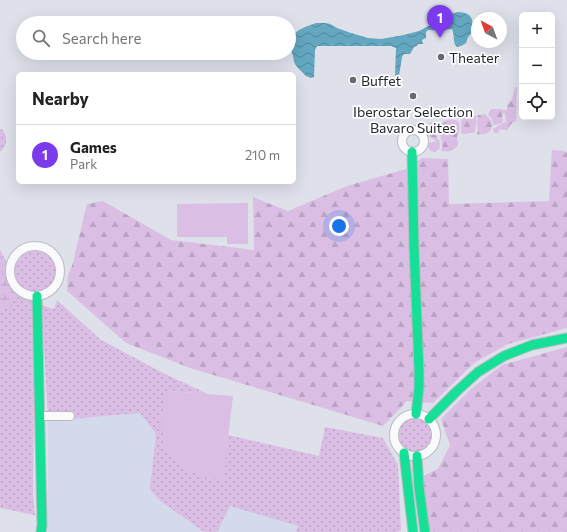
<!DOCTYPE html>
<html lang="en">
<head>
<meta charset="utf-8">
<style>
	:root { --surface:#fff; --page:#f6f6f6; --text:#222; --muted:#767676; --line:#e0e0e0; --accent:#7c3aed }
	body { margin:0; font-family:Commissioner,sans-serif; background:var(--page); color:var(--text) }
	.controls { position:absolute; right:12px; top:12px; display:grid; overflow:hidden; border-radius:6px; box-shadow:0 4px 16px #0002 }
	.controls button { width:36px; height:36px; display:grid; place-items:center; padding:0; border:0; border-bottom:1px solid var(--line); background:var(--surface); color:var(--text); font:20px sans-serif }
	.compass { position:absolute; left:471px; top:12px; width:36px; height:36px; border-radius:50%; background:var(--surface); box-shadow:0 4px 16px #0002; rotate:319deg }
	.you { position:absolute; left:339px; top:226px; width:14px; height:14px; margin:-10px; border:3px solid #fff; border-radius:50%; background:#1a73e8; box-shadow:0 0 0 6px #1a73e833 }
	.badge { display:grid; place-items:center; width:26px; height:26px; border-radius:50%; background:var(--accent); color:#fff; font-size:13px; font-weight:700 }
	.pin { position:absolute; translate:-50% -33px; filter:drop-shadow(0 1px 2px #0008) }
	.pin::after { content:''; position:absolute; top:21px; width:14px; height:12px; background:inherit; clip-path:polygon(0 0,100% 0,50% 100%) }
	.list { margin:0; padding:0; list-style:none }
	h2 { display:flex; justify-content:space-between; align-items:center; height:52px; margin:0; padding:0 16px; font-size:17px }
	h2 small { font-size:13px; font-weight:400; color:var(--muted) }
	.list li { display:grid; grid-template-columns:26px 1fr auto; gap:12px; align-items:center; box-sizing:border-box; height:60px; padding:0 16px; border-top:1px solid var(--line) }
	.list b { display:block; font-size:15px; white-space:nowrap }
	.list p { margin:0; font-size:13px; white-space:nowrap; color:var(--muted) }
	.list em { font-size:13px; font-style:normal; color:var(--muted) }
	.icon { flex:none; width:22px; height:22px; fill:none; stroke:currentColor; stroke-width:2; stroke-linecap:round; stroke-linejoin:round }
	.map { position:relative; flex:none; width:567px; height:532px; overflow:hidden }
	.search { position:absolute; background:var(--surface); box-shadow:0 4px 16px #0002; left:16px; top:16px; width:280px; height:44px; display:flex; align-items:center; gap:10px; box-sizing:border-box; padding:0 14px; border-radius:22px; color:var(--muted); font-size:15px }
	.panel { position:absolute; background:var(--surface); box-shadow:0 4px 16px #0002; left:16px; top:72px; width:280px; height:112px; border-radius:6px }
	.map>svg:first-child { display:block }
	.built { fill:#d5d9ec }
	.grass { fill:url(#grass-dots) }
	.forest { fill:url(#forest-firs) }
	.wetland { fill:url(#wetland-marsh) }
	.garden { fill:#dabee4 }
	.water { fill:url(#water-waves) }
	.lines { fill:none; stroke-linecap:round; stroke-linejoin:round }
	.street-casing { stroke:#b9bbc3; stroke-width:10 }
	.fast-casing { stroke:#b9bbc3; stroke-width:11 }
	.street { stroke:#fafafc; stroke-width:8 }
	.fast { stroke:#16e098; stroke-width:9 }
	.poi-dot { fill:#676971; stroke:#fff; stroke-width:1.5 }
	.labels { text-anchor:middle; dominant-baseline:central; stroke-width:3.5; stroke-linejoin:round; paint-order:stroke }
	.poi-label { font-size:14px; fill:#272930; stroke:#fff; text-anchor:start }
</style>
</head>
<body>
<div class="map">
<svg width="567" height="532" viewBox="0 0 567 532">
	<defs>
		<pattern id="grass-dots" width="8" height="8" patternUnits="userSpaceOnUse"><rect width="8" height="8" fill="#dabee4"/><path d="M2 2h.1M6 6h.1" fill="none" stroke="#bba3c4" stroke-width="1.8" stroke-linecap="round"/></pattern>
		<pattern id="forest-firs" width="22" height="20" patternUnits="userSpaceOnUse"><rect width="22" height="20" fill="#dabee4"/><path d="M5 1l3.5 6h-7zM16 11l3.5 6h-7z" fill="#bba3c4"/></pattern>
		<pattern id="wetland-marsh" width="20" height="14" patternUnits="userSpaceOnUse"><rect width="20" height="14" fill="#dabee4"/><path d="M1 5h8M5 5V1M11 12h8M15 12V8" fill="none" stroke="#bba3c4"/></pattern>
		<pattern id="water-waves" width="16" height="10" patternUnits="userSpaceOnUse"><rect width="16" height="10" fill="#63a7c0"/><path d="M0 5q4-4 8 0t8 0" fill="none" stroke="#52889c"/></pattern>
	</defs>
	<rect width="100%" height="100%" fill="#dee0ea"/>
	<!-- built -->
	<g class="built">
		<path d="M140,413L156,434L151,489L159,500L204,532H41L48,492V421Z"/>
		<path d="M230,506L298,526L296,532H217Z"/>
	</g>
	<!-- grass -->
	<g class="grass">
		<path d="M0,128C9,135 8,145 0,152Z"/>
		<circle cx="35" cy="271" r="25"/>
		<path d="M0,250L6,261L5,274L20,296L32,301L34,386L33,495L35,515L0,508Z"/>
		<path d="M57,300L101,340L165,374L208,394L168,391L184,468L205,477L223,479L228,435L319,456L325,427L383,438L398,465L401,530L398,532H296L298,526L230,506L217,532H204L159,500L150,489L156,434L140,413L48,421L42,305L54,309Z"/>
		<circle cx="415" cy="435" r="21"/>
	</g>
	<!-- forest -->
	<g class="forest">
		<path d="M517,86L516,121L511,124L508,128V130L506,131V130H503L501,129L499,130L498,133H494L493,129L501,124L506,122L505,114L504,113L502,115L503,122L499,124L493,125L492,119L488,115L489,112L491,109H499L506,110L507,109V106L512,99L515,88Z"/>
		<path d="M484,114C497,121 494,137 477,134C479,128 477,128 477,123C478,120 478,119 477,116L479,115H481Z"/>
		<path d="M466,116H476C477,121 476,126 475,132L472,133H468L467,134H463L461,133C463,126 458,120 466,116Z"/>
		<path d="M447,120C452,120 455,119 459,122L460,127L459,132L457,136L458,145C452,152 449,152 441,151C444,142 441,142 440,134C439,131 440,128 440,124Z"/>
		<path d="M435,121L438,123C436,128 439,130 436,135C439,142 442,141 439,149L435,152L431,151L427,146C429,141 432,143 436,141C430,137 423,133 423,126Z"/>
		<path d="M552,150L564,151L567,153V328L508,344L474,363L433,403L407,401L383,426L190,368L126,343L67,291L68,275L72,266L87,204L103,201L171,240L254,250L253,197L288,211L347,186L406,169L422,158L448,159L449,204L549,201Z"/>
		<path d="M567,347V532H431L428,523L421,477L438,469L450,445L441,419L471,389L502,365Z"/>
	</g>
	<!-- wetland -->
	<path class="wetland" d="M0,252L3,256L2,275L16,294L12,306L0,310Z"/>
	<!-- garden -->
	<g class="garden">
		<path d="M248,203V244H227V237H177V204Z"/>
		<path d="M168,391L233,396L223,479L205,477L184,468L165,450L161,421L165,398Z"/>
	</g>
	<!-- water -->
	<path class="water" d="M458,12C472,13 473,18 473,31L468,37L466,43L461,46L457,47C452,42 455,35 452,29L428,30L426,32V38L422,40L423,44H418L417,46L414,47L410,54H404L402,57L399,76H395L396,48L391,46H317L315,50L314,77L311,78L306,76L297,67L294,62L293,56L291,50L292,41L294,34L299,30L305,27L316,23H325L330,24L337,28L351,33L368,38L381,39L404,35L419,31L451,14Z"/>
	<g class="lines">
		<defs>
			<g id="street">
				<circle cx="413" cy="141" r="11"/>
				<circle cx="35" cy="271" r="25"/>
				<circle cx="415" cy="435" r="21"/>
				<path d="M40,416H70"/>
			</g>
			<g id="fast">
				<path d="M412,152L414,247L419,371V388L416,414"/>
				<path d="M37,296L42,525L41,532"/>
				<path d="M429,419L456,392L478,372L504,356L532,345L567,338"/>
				<path d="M404,453L413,532"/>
				<path d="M417,456L419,487L425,532"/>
			</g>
		</defs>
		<!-- street casing -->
		<use href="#street" class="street-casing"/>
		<!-- fast casing -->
		<use href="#fast" class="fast-casing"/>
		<!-- street -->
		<use href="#street" class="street"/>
		<!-- fast -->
		<use href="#fast" class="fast"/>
	</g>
	<!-- markers -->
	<g class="poi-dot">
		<circle cx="441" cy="57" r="4"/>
		<circle cx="353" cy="80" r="4"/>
		<circle cx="413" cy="96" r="4"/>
	</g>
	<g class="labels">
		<!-- poi labels -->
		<g class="poi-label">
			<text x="449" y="57">Theater</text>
			<text x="361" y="80">Buffet</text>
			<text x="413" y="111" text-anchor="middle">Iberostar Selection<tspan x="413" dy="16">Bavaro Suites</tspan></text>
		</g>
	</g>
</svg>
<div class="controls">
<button>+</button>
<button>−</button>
<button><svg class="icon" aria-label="locate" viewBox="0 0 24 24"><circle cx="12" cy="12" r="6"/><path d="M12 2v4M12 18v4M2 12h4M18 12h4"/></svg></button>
</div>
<svg class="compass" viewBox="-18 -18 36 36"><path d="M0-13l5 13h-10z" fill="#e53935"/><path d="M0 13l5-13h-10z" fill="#767676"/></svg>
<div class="you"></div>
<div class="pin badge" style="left:440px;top:38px">1</div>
<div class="search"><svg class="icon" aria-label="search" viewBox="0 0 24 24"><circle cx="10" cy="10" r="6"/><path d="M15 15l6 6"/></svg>Search here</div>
<section class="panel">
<h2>Nearby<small></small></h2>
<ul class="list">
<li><span class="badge">1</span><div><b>Games</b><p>Park</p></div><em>210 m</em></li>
</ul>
</section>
</div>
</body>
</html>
